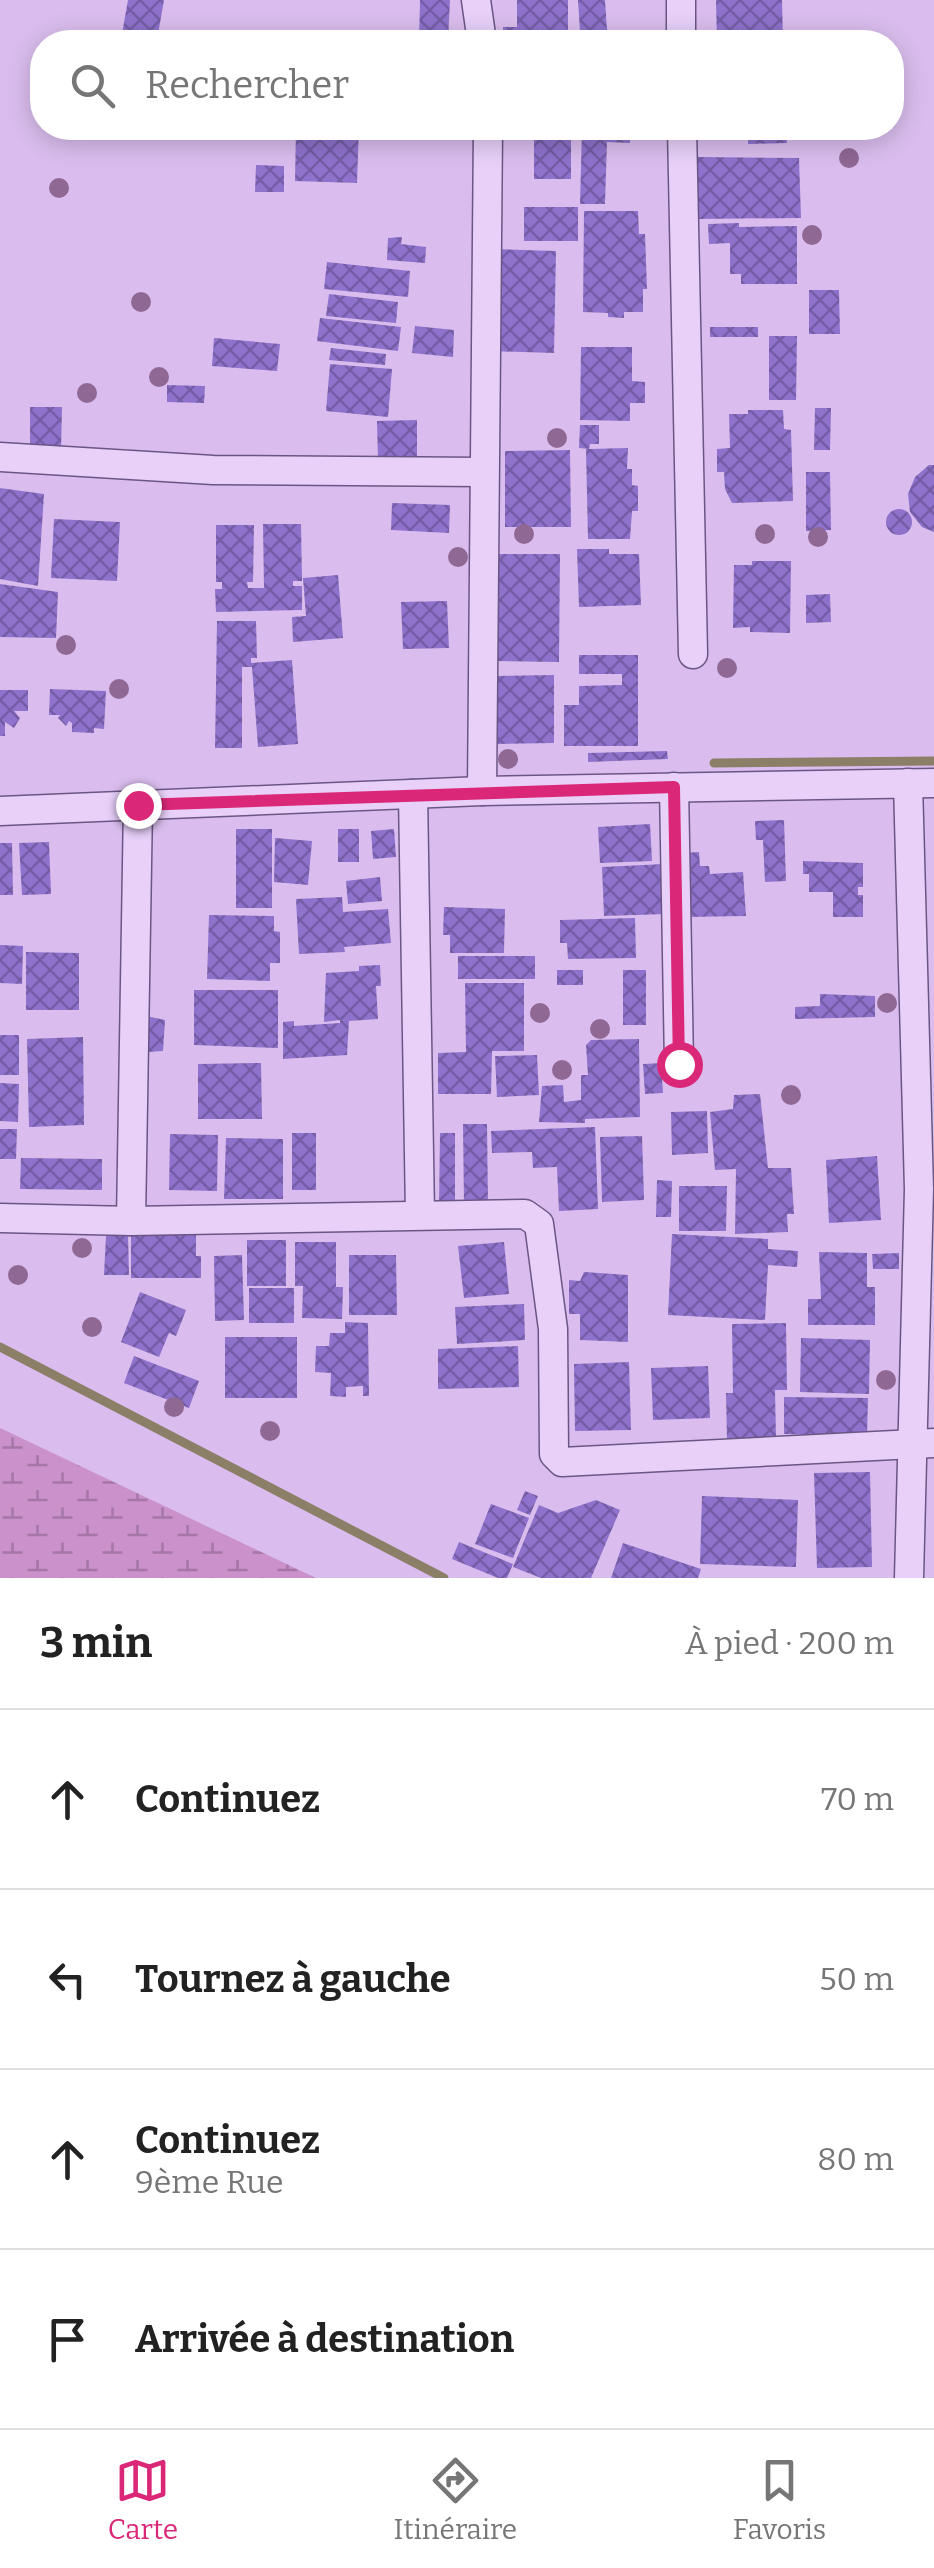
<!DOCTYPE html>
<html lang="fr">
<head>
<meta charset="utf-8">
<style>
	:root { --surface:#fff; --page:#f2f2f2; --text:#222; --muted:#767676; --line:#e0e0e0; --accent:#db2777 }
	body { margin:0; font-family:Bitter,serif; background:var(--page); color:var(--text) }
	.stop { position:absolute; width:30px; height:30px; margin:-22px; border:8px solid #db2777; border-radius:50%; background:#fff }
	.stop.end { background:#db2777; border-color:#fff; box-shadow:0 2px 10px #0008 }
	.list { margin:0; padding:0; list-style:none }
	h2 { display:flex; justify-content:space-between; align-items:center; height:130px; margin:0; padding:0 40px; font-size:42px }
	h2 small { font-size:32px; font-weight:400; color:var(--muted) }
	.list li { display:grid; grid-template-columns:65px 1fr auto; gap:30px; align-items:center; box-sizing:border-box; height:180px; padding:0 40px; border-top:2px solid var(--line) }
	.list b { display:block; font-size:38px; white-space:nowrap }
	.list p { margin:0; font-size:32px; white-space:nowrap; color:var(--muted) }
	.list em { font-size:32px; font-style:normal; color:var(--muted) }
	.icon { flex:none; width:55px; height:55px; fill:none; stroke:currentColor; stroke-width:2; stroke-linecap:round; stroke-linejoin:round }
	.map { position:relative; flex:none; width:934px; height:1578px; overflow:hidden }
	.search { position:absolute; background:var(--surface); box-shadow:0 5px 25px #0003; left:30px; right:30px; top:30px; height:110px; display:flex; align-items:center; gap:25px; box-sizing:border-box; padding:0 35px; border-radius:40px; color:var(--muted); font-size:38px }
	.sheet { height:850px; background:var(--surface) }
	nav { display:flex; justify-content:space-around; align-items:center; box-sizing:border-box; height:140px; border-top:2px solid var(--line); background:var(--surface); font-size:28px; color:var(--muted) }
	nav a { display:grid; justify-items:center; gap:5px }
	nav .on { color:var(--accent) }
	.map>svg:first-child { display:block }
	.wetland { fill:url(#wetland-marsh) }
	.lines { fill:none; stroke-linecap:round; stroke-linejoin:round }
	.stream { stroke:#8c7f68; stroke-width:9 }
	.building { fill:url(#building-cross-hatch) }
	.minor-casing { stroke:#6a5685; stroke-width:31 }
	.minor { stroke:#e8d0f9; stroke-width:28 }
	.tree { fill:#8f6894 }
	.route { stroke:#db2777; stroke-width:12 }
</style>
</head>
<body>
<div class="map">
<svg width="934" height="1578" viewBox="0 0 934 1578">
	<defs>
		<pattern id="wetland-marsh" width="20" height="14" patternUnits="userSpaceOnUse" patternTransform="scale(2.5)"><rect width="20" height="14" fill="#cb91cb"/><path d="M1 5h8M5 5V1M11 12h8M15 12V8" fill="none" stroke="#a576a6"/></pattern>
		<pattern id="building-cross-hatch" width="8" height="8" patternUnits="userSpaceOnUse" patternTransform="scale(2.5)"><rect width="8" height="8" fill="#8e72cc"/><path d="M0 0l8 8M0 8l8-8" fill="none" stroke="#745da6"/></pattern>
	</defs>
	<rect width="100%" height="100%" fill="#dabdee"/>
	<!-- wetland -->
	<path class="wetland" d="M0,1428L316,1578H0Z"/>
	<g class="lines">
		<!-- stream -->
		<g class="stream">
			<path d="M714,763L934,761"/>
			<path d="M0,1347L444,1578"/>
		</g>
	</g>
	<!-- building -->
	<g class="building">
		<path d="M128,0H164L157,40L122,34Z"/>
		<path d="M420,0H450L448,42H419Z"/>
		<path d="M517,0H568V42H503V27H517Z"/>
		<path d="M578,0H605L607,30L580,32Z"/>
		<path d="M716,0H782L783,41L717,42Z"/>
		<path d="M296,128H359L357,183L295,181Z"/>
		<rect x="534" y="128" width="37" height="51"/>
		<path d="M582,128H630V143L607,142L605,204H580Z"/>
		<path d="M715,128H813V132L786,133L787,143L748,144V132L715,131Z"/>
		<path d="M698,157L799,158L801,218L698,219Z"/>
		<path d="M256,165L284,166V192H255Z"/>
		<rect x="524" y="207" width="54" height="34"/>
		<path d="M584,211H638L639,234H645L647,289H643V312H624V318L608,317V313L583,312Z"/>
		<path d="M739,223V227L797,226V284H741V274H730V243L709,244L708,224Z"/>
		<path d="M402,237L401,244L426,247L425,263L387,260L388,238Z"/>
		<path d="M492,249L556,251L554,353L490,351Z"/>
		<path d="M327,262L410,271L408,297L324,289Z"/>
		<path d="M809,290H839L840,334H809Z"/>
		<path d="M329,294L398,302L396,323L326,316Z"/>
		<path d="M320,318L401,327L398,351L317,341Z"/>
		<path d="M415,326L454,330L453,357L412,353Z"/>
		<rect x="710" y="327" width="48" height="10"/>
		<path d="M769,336H797L796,400H769Z"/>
		<path d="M214,338L280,344L277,371L212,366Z"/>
		<path d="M581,347H632V381L645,382V403H630V421L580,420Z"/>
		<path d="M331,348L386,354L385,365L329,360Z"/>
		<path d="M330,364L392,369L388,417L326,411Z"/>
		<path d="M167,385L205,386L204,403L167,402Z"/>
		<path d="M30,407H62L61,450L30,449Z"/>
		<path d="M815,408H831L830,450H814Z"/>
		<path d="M748,410H783L784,429L791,430L793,501L732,503L725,489L724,472H717V449L730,448L729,414H748Z"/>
		<path d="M417,420V459L378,460L377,421Z"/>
		<path d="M580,425H599V444H590L589,449L628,448L627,469H632V485L638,486V511H632L630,539H588L586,449H589L579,448Z"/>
		<path d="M570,450L571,527H505V451Z"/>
		<path d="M929,465H934V532L922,527L910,512L908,494L915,477Z"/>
		<path d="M806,472H830L831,530L806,531Z"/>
		<path d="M0,488L44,494L38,586L0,579Z"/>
		<path d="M392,503L450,505L449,533L391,530Z"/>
		<circle cx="899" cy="522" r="13"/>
		<path d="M54,519L120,522L117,581L51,578Z"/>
		<path d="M263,524H301L302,581H293V586H302V610L216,612L215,589H222V582H216V525H254L253,582H247L248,588H264Z"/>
		<path d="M577,549H609V554H639L641,605L579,607Z"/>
		<path d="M497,554H560L559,662L496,661Z"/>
		<path d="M752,561H791L790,633L750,632V627L733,628L734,565H752Z"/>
		<path d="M338,575L343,638L293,642L292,617L306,616L303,578Z"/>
		<path d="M0,584L58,592L56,638L0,637Z"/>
		<path d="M830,594L831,622L806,623V595Z"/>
		<path d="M447,601L449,648L403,649L401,602Z"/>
		<path d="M217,621H256L257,658H251V663L292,660L298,744L258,747L252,667H242V748H215Z"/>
		<path d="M579,655H638V746H564V705H579V686L622,685V674H579Z"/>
		<path d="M554,675V743L496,744L495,676Z"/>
		<path d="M50,689L106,691L104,729L94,728V733L72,732V723L69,721L66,726L58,718L60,715H49Z"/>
		<path d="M0,690H28V711H14L20,718L14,728L5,722V736H0Z"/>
		<path d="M667,751L668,759L588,762V753Z"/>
		<path d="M784,820L786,881L765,882L763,840H756L755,821Z"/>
		<path d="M650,824L652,861L600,863L598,827Z"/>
		<rect x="236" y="829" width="36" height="79"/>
		<rect x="338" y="829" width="21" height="33"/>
		<path d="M394,829L396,857L373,859L371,831Z"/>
		<path d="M275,838L312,841L308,885L274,882Z"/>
		<path d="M49,842L51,894L22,895L19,843Z"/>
		<path d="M0,843H12L13,895H0Z"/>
		<path d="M699,852L700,866H709L710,874L743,872L746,916L687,917L683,853Z"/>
		<path d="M803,861L863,863V887H858V895H863V917H833V892H809V874H803Z"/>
		<path d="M664,864L666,914L604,916L602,867Z"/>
		<path d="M380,877L382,901L348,904L346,881Z"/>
		<path d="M342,897L343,912L388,909L391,943L344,947L345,952L299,954L296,899Z"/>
		<path d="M444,907L505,909L504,953H450V935H443Z"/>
		<path d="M209,915L274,916V931L280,932V963H270V981L207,979Z"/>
		<path d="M635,918L636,958L568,959L567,943H560V920Z"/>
		<path d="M0,945L23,946L22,984L0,983Z"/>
		<path d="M26,952L79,953V1010H26Z"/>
		<rect x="458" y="956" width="77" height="23"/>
		<path d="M380,965L381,986H376L378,1019L349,1021L347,1055L283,1059V1022L294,1021V1026L340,1023V1020L324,1022L326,973L359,971V966Z"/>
		<rect x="557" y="970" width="26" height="15"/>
		<rect x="623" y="970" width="23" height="55"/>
		<path d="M465,983H524V1051H492L491,1094H438V1053L466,1052Z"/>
		<path d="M194,990H278V1048L194,1045Z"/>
		<path d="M820,994L875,996V1017L795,1019V1007L820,1006Z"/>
		<path d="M141,1015L165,1020L163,1051L148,1052Z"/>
		<rect x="0" y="1035" width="19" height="40"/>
		<path d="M83,1037L84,1125L29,1127L27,1039Z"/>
		<path d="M639,1039L640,1117L585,1119V1123L539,1122L542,1086L563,1085L564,1102L581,1100V1075H588L586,1045L591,1040Z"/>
		<path d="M537,1055L539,1095L497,1097L495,1056Z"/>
		<path d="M261,1063L262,1119H198V1064Z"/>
		<path d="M661,1063L663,1093L645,1094L643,1064Z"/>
		<path d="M0,1083L19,1084L18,1122L0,1121Z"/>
		<path d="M760,1094L768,1168H791L794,1214H787L788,1232L735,1234L736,1169L715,1170L710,1112L733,1109L734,1095Z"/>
		<path d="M707,1111L708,1153L672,1155L671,1112Z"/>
		<path d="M463,1124H487L488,1205H464Z"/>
		<path d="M595,1127L598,1209L559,1211L557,1167L533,1168L532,1152L492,1153L491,1131Z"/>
		<path d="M0,1129H17L16,1159H0Z"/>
		<rect x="292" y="1133" width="24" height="57"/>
		<path d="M440,1133H455V1205L439,1206Z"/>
		<path d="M170,1134L218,1135L217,1191L169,1190Z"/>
		<path d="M642,1136L644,1200L602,1202L600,1137Z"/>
		<path d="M226,1138L283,1139V1199H224Z"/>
		<path d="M877,1156L881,1220L829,1223L826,1160Z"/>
		<path d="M21,1158L102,1159V1190L20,1189Z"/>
		<path d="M657,1180L672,1181L671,1217H656Z"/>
		<path d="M679,1186H727L726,1231H679Z"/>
		<path d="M131,1233H196V1256H201V1278H131Z"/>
		<path d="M672,1234L768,1239V1249L798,1251L797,1267L768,1265L765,1320L668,1315Z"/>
		<path d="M128,1235L129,1275H104L106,1236Z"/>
		<rect x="247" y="1240" width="39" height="46"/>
		<path d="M295,1242H336V1287H343L342,1319L302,1318L303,1286H295Z"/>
		<path d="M504,1242L509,1294L464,1298L458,1246Z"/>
		<path d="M819,1252L867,1253V1287H875V1325H808V1299H821Z"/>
		<path d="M899,1253V1269H873L872,1254Z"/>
		<path d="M242,1255L244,1320L215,1321L214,1256Z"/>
		<path d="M349,1255H396L397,1315H349Z"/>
		<path d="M584,1272L628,1275V1342L580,1340V1314H569V1280L580,1281Z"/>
		<rect x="249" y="1288" width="45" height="35"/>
		<path d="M140,1292L186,1310L176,1336L169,1333L159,1357L121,1342Z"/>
		<path d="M524,1304L525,1340L457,1344L455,1307Z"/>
		<path d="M345,1322L368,1323L369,1396H363V1386L346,1387V1397L330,1396L331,1373L315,1372L316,1346H329L330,1333H345Z"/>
		<path d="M786,1323L787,1390H775L776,1439L727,1440L726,1393H733L732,1324Z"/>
		<rect x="225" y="1337" width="72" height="61"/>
		<path d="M801,1338L870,1340L869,1394L800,1392Z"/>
		<path d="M518,1346L519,1387L438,1389V1349Z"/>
		<path d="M134,1356L199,1381L189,1408L124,1383Z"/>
		<path d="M629,1362L631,1430L575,1431L574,1364Z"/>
		<path d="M708,1366L710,1418L653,1420L651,1368Z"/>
		<path d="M784,1397L868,1398L867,1436L784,1434Z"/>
		<path d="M870,1472L872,1567L817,1568L814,1473Z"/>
		<path d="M525,1491L538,1496L530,1515L517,1510Z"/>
		<path d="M702,1496L798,1500L796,1567L700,1564Z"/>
		<path d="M596,1500L620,1510L591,1578H541L513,1567L539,1505L558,1513Z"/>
		<path d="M491,1504L529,1518L513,1558L475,1544Z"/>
		<path d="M459,1542L513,1564L507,1578H498L452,1559Z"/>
		<path d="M623,1543L701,1569L698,1578H611Z"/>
	</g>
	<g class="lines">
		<defs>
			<g id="minor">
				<path d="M476,0L482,42"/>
				<path d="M681,0V42"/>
				<path d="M682,128L693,654"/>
				<path d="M0,457L213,470L483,472"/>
				<path d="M908,783L919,1189L909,1578"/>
				<path d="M674,787L679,1064"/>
				<path d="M482,791L488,128"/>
				<path d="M413,794L420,1215"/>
				<path d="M0,811L482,791L934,783"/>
				<path d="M0,1218L131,1221L525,1214L539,1224L553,1329L554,1454L562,1462L934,1443"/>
				<path d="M131,1221L138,805"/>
			</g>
		</defs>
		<!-- minor casing -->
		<use href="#minor" class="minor-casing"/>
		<!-- minor -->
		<use href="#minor" class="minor"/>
	</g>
	<!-- trees -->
	<g class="tree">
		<circle cx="849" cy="158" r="10"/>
		<circle cx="59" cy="188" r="10"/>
		<circle cx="812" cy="235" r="10"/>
		<circle cx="141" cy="302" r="10"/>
		<circle cx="159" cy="377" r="10"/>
		<circle cx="87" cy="393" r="10"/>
		<circle cx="557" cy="438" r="10"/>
		<circle cx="524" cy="534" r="10"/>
		<circle cx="765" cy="534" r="10"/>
		<circle cx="818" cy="537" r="10"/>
		<circle cx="458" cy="557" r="10"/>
		<circle cx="66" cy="645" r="10"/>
		<circle cx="727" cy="668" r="10"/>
		<circle cx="119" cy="689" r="10"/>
		<circle cx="508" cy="759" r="10"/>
		<circle cx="887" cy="1003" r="10"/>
		<circle cx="540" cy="1013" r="10"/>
		<circle cx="600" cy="1029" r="10"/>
		<circle cx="562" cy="1070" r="10"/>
		<circle cx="791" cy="1095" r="10"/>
		<circle cx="82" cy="1248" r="10"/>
		<circle cx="18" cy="1275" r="10"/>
		<circle cx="92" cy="1327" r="10"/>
		<circle cx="886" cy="1380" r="10"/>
		<circle cx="174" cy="1407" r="10"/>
		<circle cx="270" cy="1431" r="10"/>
	</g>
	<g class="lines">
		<!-- route -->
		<path class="route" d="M138,805L674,787L679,1064"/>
	</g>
</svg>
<div class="stop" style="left:679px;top:1064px"></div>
<div class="stop end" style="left:138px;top:805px"></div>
<div class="search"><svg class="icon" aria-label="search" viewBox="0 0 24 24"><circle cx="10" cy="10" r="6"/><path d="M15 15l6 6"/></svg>Rechercher</div>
</div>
<section class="sheet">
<h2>3 min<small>À pied · 200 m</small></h2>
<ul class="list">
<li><svg class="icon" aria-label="ahead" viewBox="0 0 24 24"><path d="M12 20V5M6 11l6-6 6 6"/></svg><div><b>Continuez</b></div><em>70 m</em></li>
<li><svg class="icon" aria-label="left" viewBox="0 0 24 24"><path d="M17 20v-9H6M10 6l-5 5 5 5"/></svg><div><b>Tournez à gauche</b></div><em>50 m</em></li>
<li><svg class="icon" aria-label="ahead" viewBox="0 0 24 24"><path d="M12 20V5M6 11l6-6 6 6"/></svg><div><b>Continuez</b><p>9ème Rue</p></div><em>80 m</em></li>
<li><svg class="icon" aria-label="arrive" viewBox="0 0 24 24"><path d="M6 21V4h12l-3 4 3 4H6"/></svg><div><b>Arrivée à destination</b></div></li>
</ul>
</section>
<nav>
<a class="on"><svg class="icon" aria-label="map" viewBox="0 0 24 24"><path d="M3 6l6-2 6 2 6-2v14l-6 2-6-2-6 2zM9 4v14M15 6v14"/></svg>Carte</a>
<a><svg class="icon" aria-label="directions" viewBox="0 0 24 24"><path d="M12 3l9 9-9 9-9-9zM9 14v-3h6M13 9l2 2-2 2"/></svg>Itinéraire</a>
<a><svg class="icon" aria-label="saved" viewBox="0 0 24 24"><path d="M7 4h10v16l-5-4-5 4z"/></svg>Favoris</a>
</nav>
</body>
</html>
